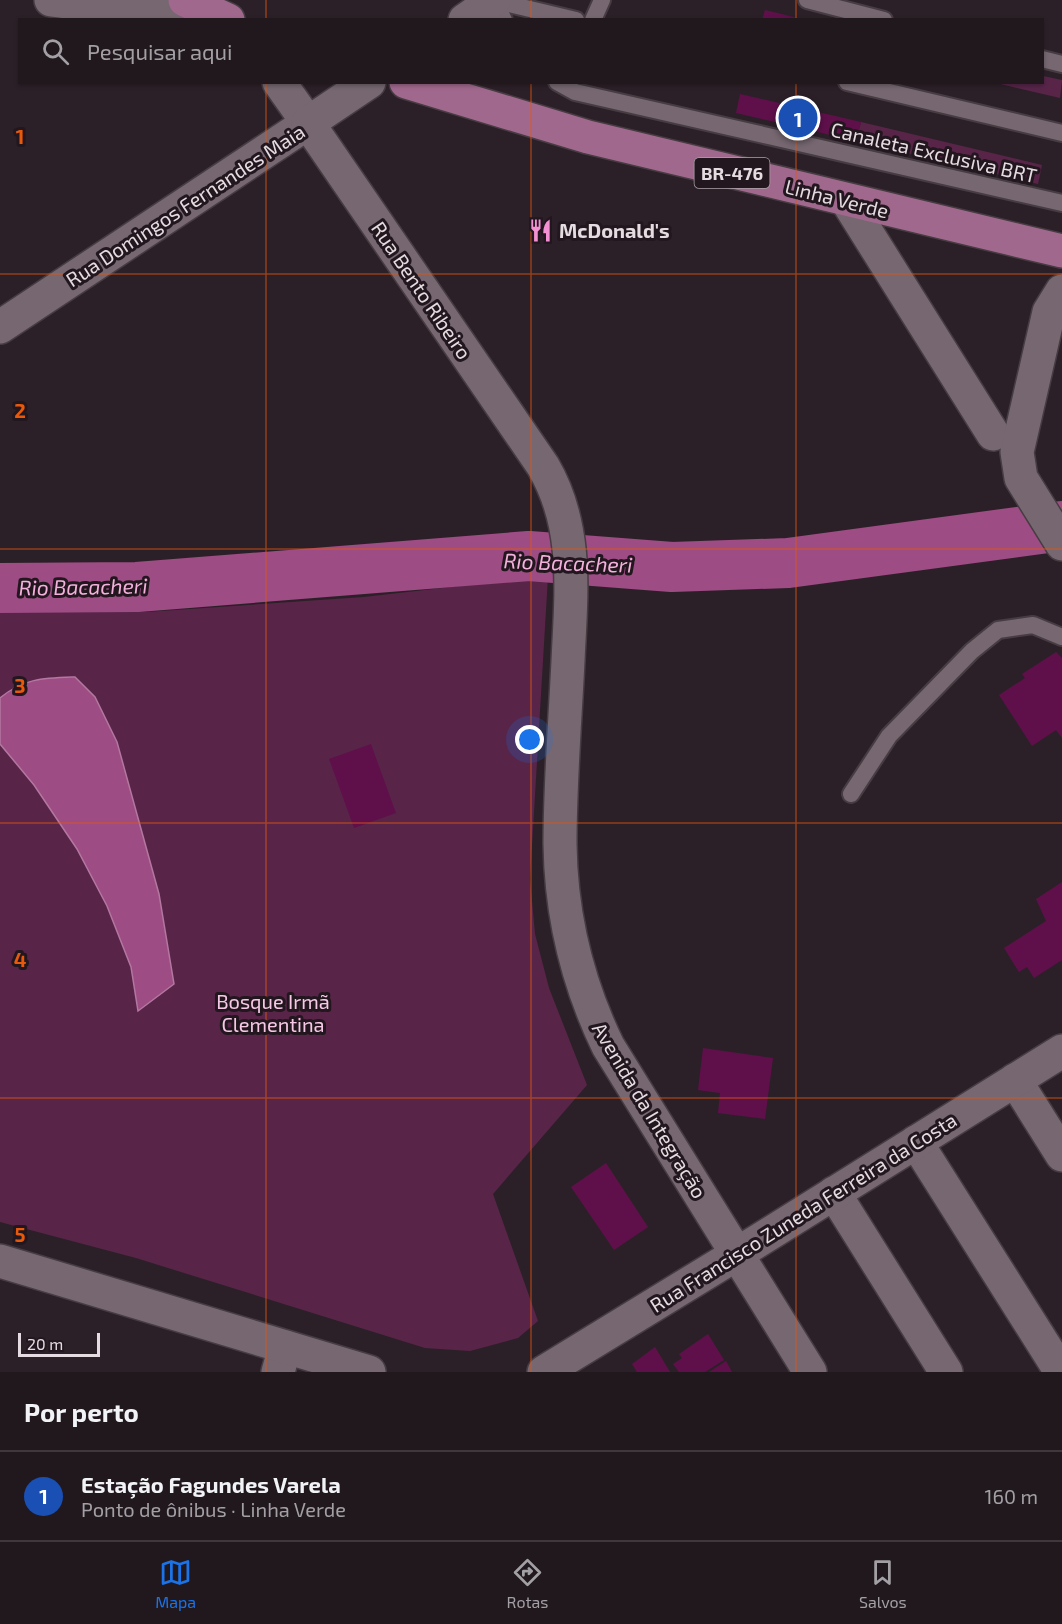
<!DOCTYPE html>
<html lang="pt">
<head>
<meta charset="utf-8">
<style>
	:root { --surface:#21181e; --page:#2d252b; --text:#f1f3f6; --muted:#a2a0a4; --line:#3e373c; --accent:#1a73e8 }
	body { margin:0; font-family:"Exo 2",sans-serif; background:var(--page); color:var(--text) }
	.scale { position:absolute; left:18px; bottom:15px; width:82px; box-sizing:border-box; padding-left:6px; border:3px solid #e5dce1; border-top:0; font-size:16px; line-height:21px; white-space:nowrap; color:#e5dce1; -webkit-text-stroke:4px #22171e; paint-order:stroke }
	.you { position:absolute; left:530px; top:740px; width:21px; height:21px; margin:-15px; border:4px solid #fff; border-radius:50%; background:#1a73e8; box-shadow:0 0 0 9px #1a73e833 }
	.badge { display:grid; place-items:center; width:39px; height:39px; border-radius:50%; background:var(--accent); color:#fff; font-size:20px; font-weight:700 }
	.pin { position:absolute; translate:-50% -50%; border:3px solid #fff; box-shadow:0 2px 6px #0006 }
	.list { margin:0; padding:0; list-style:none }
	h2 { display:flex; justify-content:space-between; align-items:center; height:78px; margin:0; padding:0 24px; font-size:26px }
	h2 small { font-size:20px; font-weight:400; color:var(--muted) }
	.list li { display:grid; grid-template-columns:39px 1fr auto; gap:18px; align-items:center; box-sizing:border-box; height:90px; padding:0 24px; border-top:2px solid var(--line) }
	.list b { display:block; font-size:22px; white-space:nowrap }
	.list p { margin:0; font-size:20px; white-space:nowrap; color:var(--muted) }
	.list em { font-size:20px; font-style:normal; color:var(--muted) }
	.icon { flex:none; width:33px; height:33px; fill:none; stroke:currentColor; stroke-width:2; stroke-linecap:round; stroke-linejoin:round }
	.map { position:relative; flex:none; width:1062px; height:1372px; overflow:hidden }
	.search { position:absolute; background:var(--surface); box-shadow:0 2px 4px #0004; left:18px; right:18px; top:18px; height:66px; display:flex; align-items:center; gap:15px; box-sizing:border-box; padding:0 21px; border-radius:0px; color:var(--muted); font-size:22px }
	.sheet { height:168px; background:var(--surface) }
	nav { display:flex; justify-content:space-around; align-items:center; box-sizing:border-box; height:84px; border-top:2px solid var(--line); background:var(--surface); font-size:16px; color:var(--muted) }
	nav a { display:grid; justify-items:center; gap:3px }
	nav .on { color:var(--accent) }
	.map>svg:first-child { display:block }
	.green { fill:#582549 }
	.water { fill:#9d4c84; stroke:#b377a0; stroke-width:1.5 }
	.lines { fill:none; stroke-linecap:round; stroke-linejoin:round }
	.river { stroke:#9d4c84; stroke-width:50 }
	.building { fill:#5f104b }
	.service-casing { stroke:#463c42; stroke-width:20 }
	.minor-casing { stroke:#463c42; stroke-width:36 }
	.tertiary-casing { stroke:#463c42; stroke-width:36 }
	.secondary-casing { stroke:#463c42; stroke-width:36 }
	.trunk-casing { stroke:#463c42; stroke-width:36 }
	.service { stroke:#766770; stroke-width:16 }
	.minor { stroke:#766770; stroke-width:33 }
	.tertiary { stroke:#766770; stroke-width:33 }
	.secondary { stroke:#766770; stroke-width:33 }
	.trunk { stroke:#a0688d; stroke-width:33 }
	.grid { fill:none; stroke:#e8590c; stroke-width:1.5; stroke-opacity:0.55 }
	.labels { text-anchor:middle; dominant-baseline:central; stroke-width:6; stroke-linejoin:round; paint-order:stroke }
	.shield { fill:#22171e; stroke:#aaa1a6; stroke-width:1.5 }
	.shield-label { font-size:18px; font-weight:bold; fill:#e5dce1 }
	.street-label { font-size:20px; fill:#e5dce1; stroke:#22171e }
	.poi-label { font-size:20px; font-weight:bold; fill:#e5dce1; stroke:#22171e; text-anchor:start }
	.park-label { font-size:20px; fill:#f6c8e5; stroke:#22171e }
	.water-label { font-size:21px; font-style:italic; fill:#f4b1dc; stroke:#22171e }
	.grid-label { font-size:20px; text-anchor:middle; font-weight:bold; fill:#e8590c; stroke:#22171e; stroke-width:6; stroke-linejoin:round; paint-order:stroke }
</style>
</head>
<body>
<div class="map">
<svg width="1062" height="1372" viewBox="0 0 1062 1372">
	<rect width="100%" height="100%" fill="#2c2028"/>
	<!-- green -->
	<g class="green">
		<path d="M1043,76L1062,80L1060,98L996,83L1042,82Z"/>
		<path d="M861,122L1042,165L1038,184L856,141Z"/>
		<path d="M548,576L530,879L535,934L549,988L587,1085L493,1194L538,1321L518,1338L470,1351L425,1348L136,1258L0,1222V611L146,612L364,597Z"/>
	</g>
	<!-- water -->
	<path class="water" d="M75,677L95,697L117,742L159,894L174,984L138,1011L131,967L107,906L77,849L34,785L0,744V698C24,678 44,678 75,677Z"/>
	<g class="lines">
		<!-- river -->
		<path class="river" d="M0,588L137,587L529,556L672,567L788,563L1062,526"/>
	</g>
	<!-- building -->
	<g class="building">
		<path d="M765,10L802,19V20H762Z"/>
		<path d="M740,94L861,122L856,141L736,113Z"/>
		<path d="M1056,652L1062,658V738L1056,730L1032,746L999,695L1025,678L1022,674Z"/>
		<path d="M371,744L396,813L354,828L329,759Z"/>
		<path d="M1062,882V960L1034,978L1027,967L1019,972L1004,948L1046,921L1036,899Z"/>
		<path d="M703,1048L773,1058L765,1119L718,1113L720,1093L698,1090Z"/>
		<path d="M606,1163L648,1227L614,1250L571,1187Z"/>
		<path d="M708,1334L724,1360L705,1372H679L673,1364L682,1358L679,1354Z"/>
		<path d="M655,1347L670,1372H637L632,1364Z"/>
		<path d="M726,1361L732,1372H709Z"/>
	</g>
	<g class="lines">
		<defs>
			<g id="service">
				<path d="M492,0L576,20"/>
				<path d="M494,0L504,20"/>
				<path d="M807,0L884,20"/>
				<path d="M593,20L602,0"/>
				<path d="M1042,59L1062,64"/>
				<path d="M557,82L575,92L1062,203"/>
				<path d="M847,82L1062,133"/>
				<path d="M851,794L889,736L972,651L998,630L1033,625L1062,637"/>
			</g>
			<g id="minor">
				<path d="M847,201L993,434"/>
				<path d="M1015,1080L1062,1155"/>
				<path d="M916,1142L1061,1372"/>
				<path d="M834,1193L946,1372"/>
				<path d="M737,1254L1062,1051"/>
				<path d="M278,1372L285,1347"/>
			</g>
			<g id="tertiary">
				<path d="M0,327L308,123L279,82"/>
				<path d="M0,1261L369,1372"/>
				<path d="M544,1372L737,1254"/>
			</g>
			<g id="secondary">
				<path d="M51,0L201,20"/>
				<path d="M465,20L494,0"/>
				<path d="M369,82L308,123L543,466C579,527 571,594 568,661C565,722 560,783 560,844C561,916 577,982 608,1046L810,1372"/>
				<path d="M1062,291L1049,312L1017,452L1021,478L1062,544"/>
			</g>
			<g id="trunk">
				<path d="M185,0L228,20"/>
				<path d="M406,82L588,137L1062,251"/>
			</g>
		</defs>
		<!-- service casing -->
		<use href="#service" class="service-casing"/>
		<!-- minor casing -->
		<use href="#minor" class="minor-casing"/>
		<!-- tertiary casing -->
		<use href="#tertiary" class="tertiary-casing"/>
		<!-- secondary casing -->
		<use href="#secondary" class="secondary-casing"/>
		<!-- trunk casing -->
		<use href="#trunk" class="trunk-casing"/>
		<!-- service -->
		<use href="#service" class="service"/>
		<!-- minor -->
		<use href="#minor" class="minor"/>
		<!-- tertiary -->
		<use href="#tertiary" class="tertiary"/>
		<!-- secondary -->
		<use href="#secondary" class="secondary"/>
		<!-- trunk -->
		<use href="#trunk" class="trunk"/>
	</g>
	<!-- grid -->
	<path class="grid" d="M266,0V20M531,0V20M796,0V20M266,82V1372M531,82V1372M796,82V1372M0,274H1062M0,549H1062M0,823H1062M0,1098H1062"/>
	<!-- icons -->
	<defs>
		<symbol id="restaurant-bare" viewBox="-9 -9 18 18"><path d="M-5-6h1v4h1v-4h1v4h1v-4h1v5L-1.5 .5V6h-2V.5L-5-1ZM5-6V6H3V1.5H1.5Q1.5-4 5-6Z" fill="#f491d3" stroke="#22171e" stroke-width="2.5" paint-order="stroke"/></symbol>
	</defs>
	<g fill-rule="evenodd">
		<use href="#restaurant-bare" x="524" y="214" width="33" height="33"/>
	</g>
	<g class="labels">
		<!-- shield labels -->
		<rect class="shield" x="694.5" y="158" width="75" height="30" rx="4.5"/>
		<g class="shield-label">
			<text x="732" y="173">BR-476</text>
		</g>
		<!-- street labels -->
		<g class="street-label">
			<text transform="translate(934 152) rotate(13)">Canaleta Exclusiva BRT</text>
			<text transform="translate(837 198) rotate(14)">Linha Verde</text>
			<text transform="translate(185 205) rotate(-33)">Rua Domingos Fernandes Maia</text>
			<text transform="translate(422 290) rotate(56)">Rua Bento Ribeiro</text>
			<text transform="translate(650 1110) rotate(59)">Avenida da Integração</text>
			<text transform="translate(803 1212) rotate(-32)">Rua Francisco Zuneda Ferreira da Costa</text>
		</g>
		<!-- poi labels -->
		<g class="poi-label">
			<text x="559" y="230">McDonald's</text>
		</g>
		<!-- park labels -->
		<g class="park-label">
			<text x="273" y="1001">Bosque Irmã<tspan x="273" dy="23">Clementina</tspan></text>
		</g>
		<!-- water labels -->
		<g class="water-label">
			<text transform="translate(568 562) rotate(2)">Rio Bacacheri</text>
			<text transform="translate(83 586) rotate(-1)">Rio Bacacheri</text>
		</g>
	</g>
	<g class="grid-label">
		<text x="20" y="144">1</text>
		<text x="20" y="418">2</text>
		<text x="20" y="693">3</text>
		<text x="20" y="967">4</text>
		<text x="20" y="1242">5</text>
	</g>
</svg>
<div class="scale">20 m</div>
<div class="you"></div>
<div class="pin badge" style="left:798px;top:118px;background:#1a4fb4">1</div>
<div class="search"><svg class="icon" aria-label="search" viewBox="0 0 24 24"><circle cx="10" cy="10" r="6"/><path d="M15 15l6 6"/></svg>Pesquisar aqui</div>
</div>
<section class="sheet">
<h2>Por perto<small></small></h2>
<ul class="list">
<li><span class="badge" style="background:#1a4fb4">1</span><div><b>Estação Fagundes Varela</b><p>Ponto de ônibus · Linha Verde</p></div><em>160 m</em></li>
</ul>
</section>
<nav>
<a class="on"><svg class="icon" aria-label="map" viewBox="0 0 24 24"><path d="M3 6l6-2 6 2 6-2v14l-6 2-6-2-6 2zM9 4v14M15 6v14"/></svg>Mapa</a>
<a><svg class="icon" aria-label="directions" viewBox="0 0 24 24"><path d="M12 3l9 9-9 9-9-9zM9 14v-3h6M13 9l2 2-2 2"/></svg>Rotas</a>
<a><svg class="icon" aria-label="saved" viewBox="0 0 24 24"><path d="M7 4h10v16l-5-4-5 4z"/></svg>Salvos</a>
</nav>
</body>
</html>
